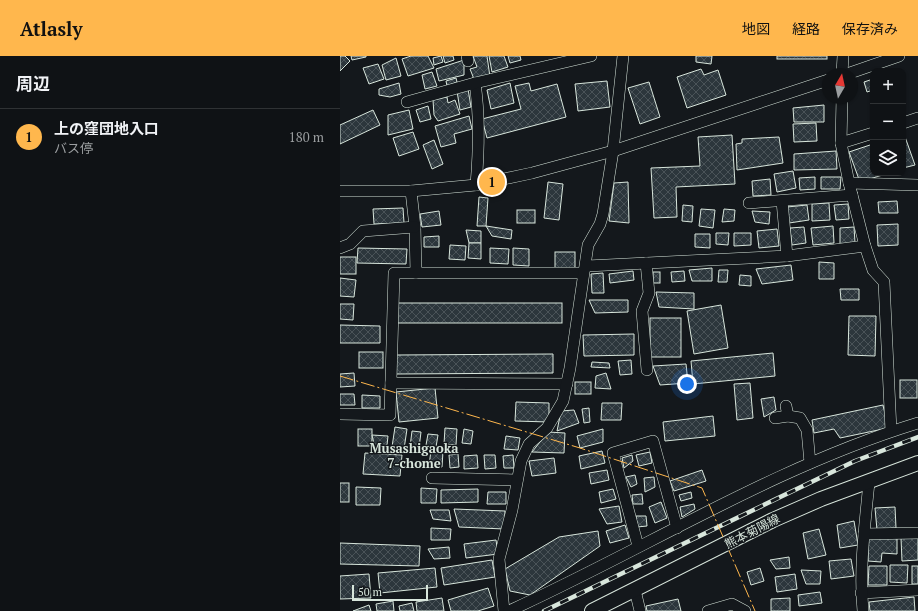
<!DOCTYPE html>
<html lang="ja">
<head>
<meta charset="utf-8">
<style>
	:root { --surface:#0f1215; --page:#1d2022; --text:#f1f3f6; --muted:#9b9ea0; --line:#2f3234; --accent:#ffb74d }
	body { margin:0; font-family:"PT Serif","Noto Sans JP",serif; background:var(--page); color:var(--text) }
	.controls { position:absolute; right:12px; top:12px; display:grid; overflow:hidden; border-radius:8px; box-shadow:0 1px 3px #0004 }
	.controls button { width:36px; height:36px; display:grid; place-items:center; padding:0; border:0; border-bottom:1px solid var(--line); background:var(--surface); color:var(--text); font:20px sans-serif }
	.compass { position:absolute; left:482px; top:12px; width:36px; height:36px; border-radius:50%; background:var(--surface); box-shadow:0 1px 3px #0004; rotate:9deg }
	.scale { position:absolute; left:12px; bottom:10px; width:76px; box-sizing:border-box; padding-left:4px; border:2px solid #d8e6dc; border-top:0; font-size:11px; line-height:14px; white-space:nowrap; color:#d8e6dc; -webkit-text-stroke:3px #14181c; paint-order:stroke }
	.you { position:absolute; left:347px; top:328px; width:14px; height:14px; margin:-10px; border:3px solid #fff; border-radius:50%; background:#1a73e8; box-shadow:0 0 0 6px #1a73e833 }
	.badge { display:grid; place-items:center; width:26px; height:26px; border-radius:50%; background:var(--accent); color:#111; font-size:13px; font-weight:700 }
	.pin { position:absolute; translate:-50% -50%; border:2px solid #fff; box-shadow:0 1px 4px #0006 }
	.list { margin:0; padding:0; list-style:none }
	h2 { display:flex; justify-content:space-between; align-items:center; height:52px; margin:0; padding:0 16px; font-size:17px }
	h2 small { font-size:13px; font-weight:400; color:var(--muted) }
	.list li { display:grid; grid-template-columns:26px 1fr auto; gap:12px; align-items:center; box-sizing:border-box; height:56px; padding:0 16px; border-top:1px solid var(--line) }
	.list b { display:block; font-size:15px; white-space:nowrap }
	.list p { margin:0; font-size:13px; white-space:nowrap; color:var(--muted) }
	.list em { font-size:13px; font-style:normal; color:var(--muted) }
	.icon { flex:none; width:22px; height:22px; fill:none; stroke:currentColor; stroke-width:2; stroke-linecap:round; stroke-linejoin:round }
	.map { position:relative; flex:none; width:578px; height:555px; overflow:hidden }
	header { display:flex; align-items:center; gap:24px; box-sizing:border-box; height:56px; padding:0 20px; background:var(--accent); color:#111 }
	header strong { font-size:19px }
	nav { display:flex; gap:22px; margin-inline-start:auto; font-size:14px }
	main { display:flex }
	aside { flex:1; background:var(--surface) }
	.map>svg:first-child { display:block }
	.building { fill:url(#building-cross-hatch); stroke:#d8e6dc }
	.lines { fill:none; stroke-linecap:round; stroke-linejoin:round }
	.minor-casing { stroke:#d8e6dc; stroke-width:12 }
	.major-casing { stroke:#d8e6dc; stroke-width:16 }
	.minor { stroke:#14181c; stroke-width:11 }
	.major { stroke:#14181c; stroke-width:14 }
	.rail-casing { stroke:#d8e6dc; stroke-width:4.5 }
	.rail { stroke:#14181c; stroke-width:3; stroke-dasharray:9; stroke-linecap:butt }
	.power { stroke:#ffb74d; stroke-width:1; stroke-dasharray:14 3 2 3; stroke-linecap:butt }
	.labels { text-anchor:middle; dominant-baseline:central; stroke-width:3; stroke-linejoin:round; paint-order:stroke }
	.street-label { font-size:12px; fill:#d8e6dc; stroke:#14181c }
	.neighbourhood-label { font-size:13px; font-weight:bold; fill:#d8e6dc; stroke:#14181c }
</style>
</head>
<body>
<header>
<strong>Atlasly</strong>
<nav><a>地図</a><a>経路</a><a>保存済み</a></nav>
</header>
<main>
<aside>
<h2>周辺<small></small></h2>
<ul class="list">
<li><span class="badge">1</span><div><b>上の窪団地入口</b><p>バス停</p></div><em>180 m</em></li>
</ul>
</aside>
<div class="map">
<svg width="578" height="555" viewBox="0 0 578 555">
	<defs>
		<pattern id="building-cross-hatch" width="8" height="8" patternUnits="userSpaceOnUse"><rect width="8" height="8" fill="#2c363c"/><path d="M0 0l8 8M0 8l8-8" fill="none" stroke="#4a5358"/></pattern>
	</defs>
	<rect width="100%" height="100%" fill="#14181c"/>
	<!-- building -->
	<g class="building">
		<path d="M0,0H5L10,5L0,15Z"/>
		<path d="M11,0H26V1L12,4Z"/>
		<path d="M71,0H88L94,12L68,20L62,3Z"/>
		<path d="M101,0L103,6L94,9L93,2Z"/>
		<path d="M103,0H113L114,4L105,7Z"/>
		<path d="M133,0H147L150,21L134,23L130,13L137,11Z"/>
		<path d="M149,0H164L168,11L152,16Z"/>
		<path d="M168,0H180L181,4L170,7Z"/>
		<path d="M356,0H372L371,8L356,6Z"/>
		<rect x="437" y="0" width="50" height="3"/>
		<path d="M56,2L61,20L46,24L42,9Z"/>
		<path d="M124,4V19L99,25L96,13Z"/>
		<path d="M38,8L44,23L29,28L23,12Z"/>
		<path d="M361,13L364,19L378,14L386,39L347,52L337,21Z"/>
		<path d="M92,16L97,30L85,33L82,19Z"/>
		<path d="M116,22L117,26L107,30L106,25Z"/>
		<path d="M533,23V34L527,36L524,26Z"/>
		<path d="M267,25L270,51L238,55L235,28Z"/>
		<path d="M309,26L320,61L300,68L288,32Z"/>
		<path d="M59,27L61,38L50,41L39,39V33Z"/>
		<path d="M170,27L174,47L151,53L147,34Z"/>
		<path d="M189,27L191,35L217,28L226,61L147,82L142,63L181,53L175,30Z"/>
		<path d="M128,33L131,51L120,54L117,35Z"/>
		<path d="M107,41L108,47L115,44L120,58L98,65L94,59L93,44Z"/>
		<path d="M484,49V66H454L453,52Z"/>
		<path d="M88,50L91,63L80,66L76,54Z"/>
		<path d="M33,54L40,69L0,88V69Z"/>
		<path d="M69,54L73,73L48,79V59Z"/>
		<path d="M129,60L132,73L114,78L116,87L101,91L95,70Z"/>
		<path d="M476,67L477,85L454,86L453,68Z"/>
		<path d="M73,76L79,93L59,100L53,82Z"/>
		<path d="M563,78H564L575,109L563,112Z"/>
		<path d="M392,79L395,128L336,131L337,161L314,162L311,112L360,110L358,81Z"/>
		<path d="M439,81L443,107L397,114L396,88L402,87V83Z"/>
		<path d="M94,84L103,108L92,113L83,89Z"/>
		<path d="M533,88V117H549L520,126L509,96Z"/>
		<path d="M496,95L497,113L454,114V98Z"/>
		<path d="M453,115L456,132L437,136L434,118Z"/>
		<path d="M475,121V133L460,134L459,122Z"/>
		<path d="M481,121H501L500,133H481Z"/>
		<path d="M430,123L431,139L413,140L412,125Z"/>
		<path d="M208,126L223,128L219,164L204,162Z"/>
		<path d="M288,126L289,167L269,165L274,127Z"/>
		<path d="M139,141L148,142L146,170H137Z"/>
		<path d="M557,145L558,157H539L538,146Z"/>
		<path d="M489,147L490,164L472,165V148Z"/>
		<path d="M508,148L509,163L496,164L494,149Z"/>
		<path d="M343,149L353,150L352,166L342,165Z"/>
		<path d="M467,149L469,164L449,167L447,151Z"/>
		<path d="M63,152L64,167L34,168L33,153Z"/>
		<path d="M361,153L375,154L373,172L359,170Z"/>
		<path d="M384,153L395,154L394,165L382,166Z"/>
		<rect x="177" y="154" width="18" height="13"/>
		<path d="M99,155L101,169L82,171L80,158Z"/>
		<path d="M412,155L430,156L429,168L415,166Z"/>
		<path d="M558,168V189L538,190L537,169Z"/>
		<path d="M146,170L172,174L171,183L152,180Z"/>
		<path d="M493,170L494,187L473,189L471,172Z"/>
		<path d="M464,171L466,187L452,189L450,172Z"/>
		<path d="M514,171L515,187L500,188V172Z"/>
		<path d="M437,173L439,190L419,192L417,175Z"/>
		<path d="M126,174L141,175V187H129Z"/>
		<path d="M376,177H389L388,189L376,188Z"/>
		<path d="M394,177H411V189L394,190Z"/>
		<path d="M355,178H370V192L355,191Z"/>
		<path d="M99,180V191H84V181Z"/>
		<path d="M129,187H141V203L128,202Z"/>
		<path d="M110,189L126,190L125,204L109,203Z"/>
		<path d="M18,192L67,193L66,208L17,207Z"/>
		<path d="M150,192L169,193L168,208L150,207Z"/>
		<path d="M173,192L189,193V210L173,209Z"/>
		<rect x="215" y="196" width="20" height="16"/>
		<rect x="0" y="201" width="16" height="17"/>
		<path d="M479,206L494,207V223H479Z"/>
		<path d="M451,209L453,224L422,228L416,213Z"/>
		<path d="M372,212V225H352L349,214Z"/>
		<path d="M379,214H388L387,226H378Z"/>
		<path d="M293,215L294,224L270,227L269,218Z"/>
		<path d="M344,215L345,225L332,226L331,216Z"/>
		<rect x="313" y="216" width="7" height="11"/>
		<path d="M263,217L264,237H252L251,218Z"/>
		<path d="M400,219L411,220V230L399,229Z"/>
		<path d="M0,222L16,224L14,241L0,240Z"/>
		<path d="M500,233H519V244H501Z"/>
		<path d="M316,236L354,237V253L319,251Z"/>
		<path d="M249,244H288V256L255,257Z"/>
		<rect x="53" y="247" width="169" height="20"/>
		<path d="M0,248H14L13,264L0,263Z"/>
		<path d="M381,249L388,292L354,298L347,255Z"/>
		<path d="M509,260H536L535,300L508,299Z"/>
		<rect x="310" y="262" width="31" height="39"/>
		<path d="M0,269L40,270V287H0Z"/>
		<path d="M294,278V299L244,300L243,279Z"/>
		<rect x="19" y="296" width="24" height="16"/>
		<path d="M433,297L435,320L353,328L351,305Z"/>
		<path d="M213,298V317L56,318V299Z"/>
		<path d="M291,304L292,318L280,319L278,305Z"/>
		<path d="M252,306L269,307L270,312L251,311Z"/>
		<path d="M346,308L348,327L320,329L313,310Z"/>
		<path d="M14,317L15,330L0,331V318Z"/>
		<path d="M266,317L271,333L255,332L256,320Z"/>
		<rect x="560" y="324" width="17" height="18"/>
		<rect x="235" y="326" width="16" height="12"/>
		<path d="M410,327L413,362L397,364L394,328Z"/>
		<path d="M95,332L98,362L59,366L56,336Z"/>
		<path d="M0,338H14L15,349H0Z"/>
		<path d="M22,339L40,340V352H22Z"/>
		<path d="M434,341L436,354L424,361L421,343Z"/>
		<path d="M176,346L209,347V366L175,365Z"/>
		<path d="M262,347H282L281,364H261Z"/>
		<path d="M543,349L548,372L500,382L494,373L474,377L472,364Z"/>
		<path d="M249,352L250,366L244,367L242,353Z"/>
		<path d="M234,354L239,367L217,375L221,355Z"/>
		<path d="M373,360L375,380L325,385L323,366Z"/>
		<path d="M55,371L67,373L64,393L52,391Z"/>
		<path d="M105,372L117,373L116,389L104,388Z"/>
		<rect x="18" y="373" width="14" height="17"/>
		<path d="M124,373L133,375L131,388L122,387Z"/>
		<path d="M263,373V386L240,392L237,380Z"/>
		<path d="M72,375L81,376L79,392L70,391Z"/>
		<path d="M208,376L225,377L224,397L192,396Z"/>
		<path d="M88,378L98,379L96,391L86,389Z"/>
		<path d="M32,379L48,380L47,389L35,392Z"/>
		<path d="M166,380L180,382L178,394L164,393Z"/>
		<path d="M91,394L103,395L102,411L89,410Z"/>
		<path d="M262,395L265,407L241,413L239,400Z"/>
		<path d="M310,396L312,407L299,410L296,399Z"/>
		<path d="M25,397L62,399L60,420L23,418Z"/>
		<path d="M118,398L119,411L110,412L109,399Z"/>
		<path d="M137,399L138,412L124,413V400Z"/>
		<path d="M144,399H155L156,412L145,413Z"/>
		<path d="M173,399L174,412H164L163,400Z"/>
		<path d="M292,399L293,405L284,412L282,402Z"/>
		<path d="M214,402L216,417L192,420L189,405Z"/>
		<path d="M267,414L269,424L251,428L249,417Z"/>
		<path d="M362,414L366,425L334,435L330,425Z"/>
		<path d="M295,419L297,428L291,431L286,421Z"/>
		<path d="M314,421L315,431L305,436L304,422Z"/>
		<rect x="0" y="427" width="9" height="19"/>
		<path d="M16,431L41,432L40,449H16Z"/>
		<path d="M81,432L97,433L96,447H81Z"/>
		<path d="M138,433V446L101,447V434Z"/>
		<path d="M273,433L276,443L261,447L259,436Z"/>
		<path d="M148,436H166V448H147Z"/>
		<path d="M351,436L352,442L341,445L339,439Z"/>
		<path d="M302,438L303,448H293L292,439Z"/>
		<path d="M321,446L327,462L315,467L309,451Z"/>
		<path d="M354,448L355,453L342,461L340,451Z"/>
		<path d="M279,450L282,466L267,468L259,453Z"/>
		<path d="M555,451L556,472L537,474L535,452Z"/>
		<path d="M114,453L165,455L164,473L119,471Z"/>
		<path d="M90,454H109L111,465L93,463Z"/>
		<path d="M296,460H306L307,470L297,471Z"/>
		<path d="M514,465L518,489L500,492L497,469Z"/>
		<path d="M285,469L289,482L270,487L266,475Z"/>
		<path d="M91,472L111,473L110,484H91Z"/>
		<path d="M479,473L486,499L468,503L463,477Z"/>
		<path d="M258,475L260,490L190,539L170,535L165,513L219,481Z"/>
		<path d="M578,481V504L562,505L561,482Z"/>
		<path d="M528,482H557V498L542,497L541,506L528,505Z"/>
		<path d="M156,484L158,498L126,502L124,488Z"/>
		<path d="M0,487L80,490L79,510L0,508Z"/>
		<path d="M109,491L110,502L94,503L88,493Z"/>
		<path d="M449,501L450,512L436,513L430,504Z"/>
		<path d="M511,503L514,520L491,523L489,505Z"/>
		<path d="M152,504L155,521L104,529L101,512Z"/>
		<path d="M550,509H568L567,527L550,526Z"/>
		<path d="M529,510H547V529H528Z"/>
		<rect x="572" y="510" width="6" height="18"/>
		<path d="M95,512L97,531L40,537L38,517Z"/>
		<path d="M420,512L424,525L411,529L407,516Z"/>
		<path d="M461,514L481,515L480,528H466Z"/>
		<path d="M29,518L31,542L0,543V520Z"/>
		<path d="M455,518L457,533L437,536L435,521Z"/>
		<path d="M148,532L154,550L138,555H111L108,544Z"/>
		<path d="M480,536L482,547L459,550L458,539Z"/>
		<path d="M574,541L575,555H530L529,546Z"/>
		<path d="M102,542L104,555H77L76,546Z"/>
		<path d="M450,542V555H431V543Z"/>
		<path d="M338,543L341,555H307L306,550Z"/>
		<path d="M53,545L54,555H37L36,548Z"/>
		<path d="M72,547L74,555H60L59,550Z"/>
		<path d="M29,549L31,555H13Z"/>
	</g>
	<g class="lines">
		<defs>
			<g id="minor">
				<path d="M127,0L128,5"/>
				<path d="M502,18L503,0"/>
				<path d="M507,18L559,0"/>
				<path d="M135,27C140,61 139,94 136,129"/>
				<path d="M502,42L501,87L509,127L525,190L533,214L544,226L551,375"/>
				<path d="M67,46L135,27L251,0"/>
				<path d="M563,67L578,62"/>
				<path d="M501,87L533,77"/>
				<path d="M509,127L578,129"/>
				<path d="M0,135H71L136,129L192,117L273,95L488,24"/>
				<path d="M71,135L75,171L76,217"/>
				<path d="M442,145L447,200"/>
				<path d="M409,147L512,139"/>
				<path d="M0,192L10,188L23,175L75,171"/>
				<path d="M306,207L309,237L302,255L307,314"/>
				<path d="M247,210L447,200L525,190"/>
				<path d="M51,327L227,328"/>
				<path d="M446,350L448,360"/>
				<path d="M0,358L50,359L54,217H243"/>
				<path d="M435,362L448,360L460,362L467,374L470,407"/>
				<path d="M92,422L177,424"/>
				<path d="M524,478L578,477"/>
				<path d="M298,490L273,397L313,385L337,472"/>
				<path d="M295,534L300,555"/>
				<path d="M521,537L578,534"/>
				<path d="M164,555L159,503L172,454L181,405L189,388L207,372L223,345L230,312L248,189L260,168L263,158L273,95L283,0"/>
				<path d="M169,555C305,493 434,411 578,367"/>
				<path d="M368,555L392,548L405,555"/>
				<path d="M523,555C519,512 525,469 529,426"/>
			</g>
			<path id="major" d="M252,555L433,464L481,443L578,407"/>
		</defs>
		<!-- minor casing -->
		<use href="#minor" class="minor-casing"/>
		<!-- major casing -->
		<use href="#major" class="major-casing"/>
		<!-- minor -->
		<use href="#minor" class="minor"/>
		<!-- major -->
		<use href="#major" class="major"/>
		<defs>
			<path id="rail" d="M204,555L515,405L578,381"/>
		</defs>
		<!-- rail casing -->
		<use href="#rail" class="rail-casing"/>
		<!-- rail -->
		<use href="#rail" class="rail"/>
		<!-- power -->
		<path class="power" d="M0,320L240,392L362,432L415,555"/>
	</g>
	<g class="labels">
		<!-- street labels -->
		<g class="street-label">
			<text transform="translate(412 475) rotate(-27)">熊本菊陽線</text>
		</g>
		<!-- neighbourhood labels -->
		<g class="neighbourhood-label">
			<text x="74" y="392">Musashigaoka<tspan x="74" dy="15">7-chome</tspan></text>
		</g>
	</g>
</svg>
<div class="controls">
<button>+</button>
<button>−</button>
<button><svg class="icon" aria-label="layers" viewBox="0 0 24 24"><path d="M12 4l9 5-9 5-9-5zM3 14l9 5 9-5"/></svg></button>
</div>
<svg class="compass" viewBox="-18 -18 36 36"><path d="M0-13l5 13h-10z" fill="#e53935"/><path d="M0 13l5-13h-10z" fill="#9b9ea0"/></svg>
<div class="scale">50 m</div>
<div class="you"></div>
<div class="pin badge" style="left:152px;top:126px">1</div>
</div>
</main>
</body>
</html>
